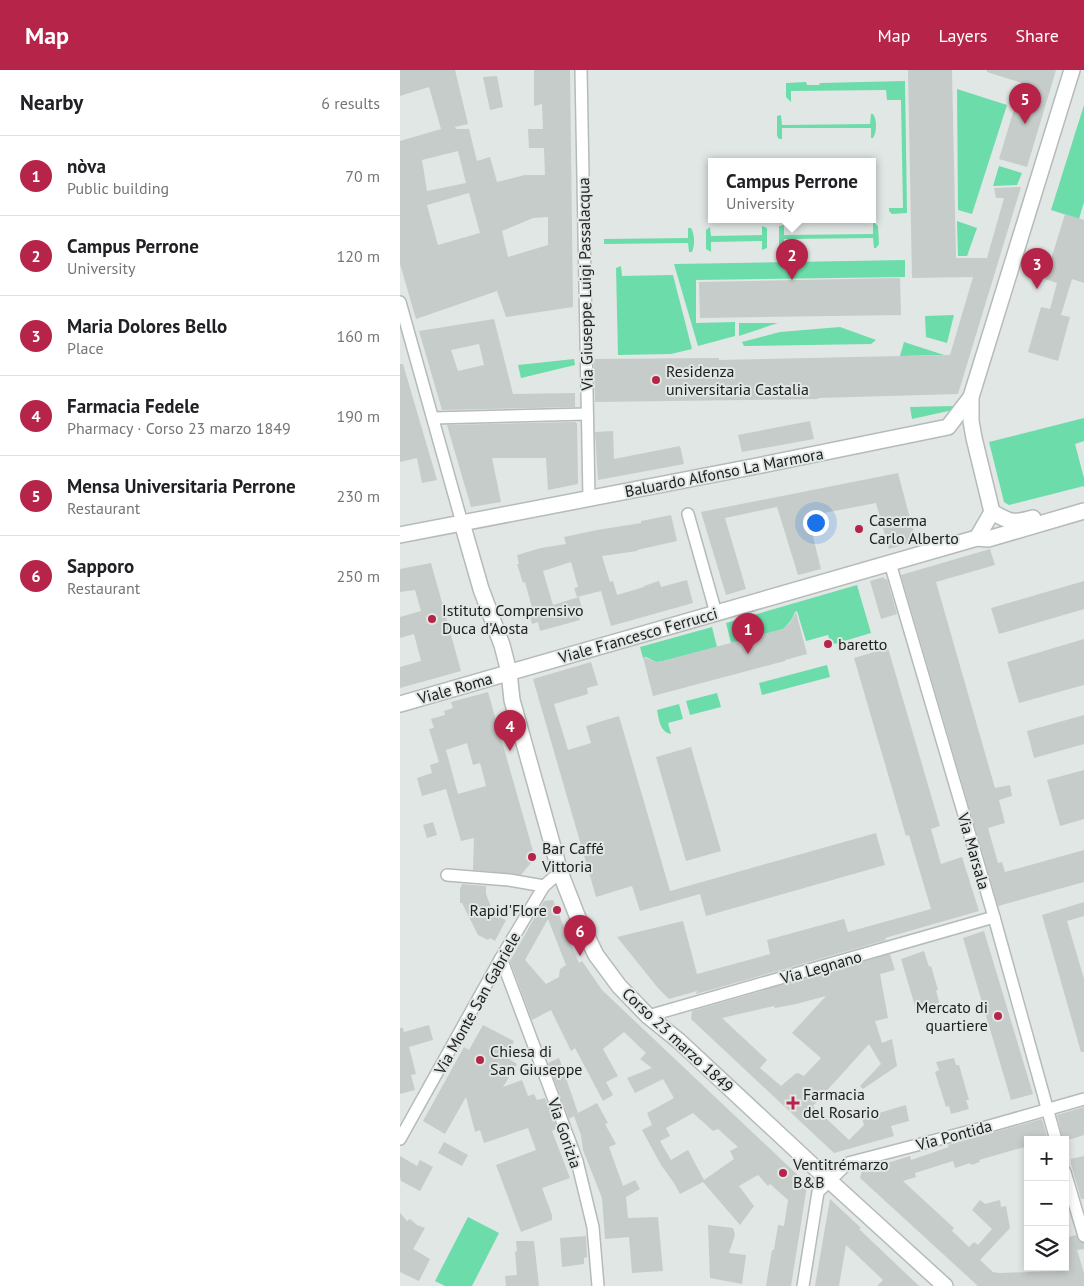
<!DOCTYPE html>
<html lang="en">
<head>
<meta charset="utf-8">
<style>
	:root { --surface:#fff; --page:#f6f6f6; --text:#202124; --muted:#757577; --line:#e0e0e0; --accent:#b62549 }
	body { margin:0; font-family:"PT Sans",sans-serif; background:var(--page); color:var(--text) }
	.controls { position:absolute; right:15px; bottom:15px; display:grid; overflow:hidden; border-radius:0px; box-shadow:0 2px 8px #0003 }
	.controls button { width:45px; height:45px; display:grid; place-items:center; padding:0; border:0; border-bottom:1px solid var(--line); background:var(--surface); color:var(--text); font:25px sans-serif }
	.you { position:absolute; left:415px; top:452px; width:18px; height:18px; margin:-12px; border:4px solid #fff; border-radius:50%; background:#1a73e8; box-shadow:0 0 0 8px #1a73e833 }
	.badge { display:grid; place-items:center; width:32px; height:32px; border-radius:50%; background:var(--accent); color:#fff; font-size:16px; font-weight:700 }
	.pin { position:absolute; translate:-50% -41px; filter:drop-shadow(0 1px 2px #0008) }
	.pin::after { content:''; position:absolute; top:26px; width:18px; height:15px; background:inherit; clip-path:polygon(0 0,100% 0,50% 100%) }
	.popup { position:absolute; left:308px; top:88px; width:168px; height:65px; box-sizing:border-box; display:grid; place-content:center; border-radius:0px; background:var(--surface); filter:drop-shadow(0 1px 4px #0005); font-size:16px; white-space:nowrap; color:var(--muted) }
	.popup b { font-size:19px; color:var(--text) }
	.popup::after { content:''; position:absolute; left:50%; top:100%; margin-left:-10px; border:10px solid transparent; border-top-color:var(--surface) }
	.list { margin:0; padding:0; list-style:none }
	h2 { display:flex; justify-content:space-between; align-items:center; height:65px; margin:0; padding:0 20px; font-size:21px }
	h2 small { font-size:16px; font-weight:400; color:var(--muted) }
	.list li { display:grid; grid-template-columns:32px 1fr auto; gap:15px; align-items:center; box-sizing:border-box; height:80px; padding:0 20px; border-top:1px solid var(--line) }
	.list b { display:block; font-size:19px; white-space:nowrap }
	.list p { margin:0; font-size:16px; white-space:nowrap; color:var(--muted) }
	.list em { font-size:16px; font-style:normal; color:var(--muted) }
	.icon { flex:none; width:28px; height:28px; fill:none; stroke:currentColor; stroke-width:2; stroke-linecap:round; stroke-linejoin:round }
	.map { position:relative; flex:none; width:684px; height:1216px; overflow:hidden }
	header { display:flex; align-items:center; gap:30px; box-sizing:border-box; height:70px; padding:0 25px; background:var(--accent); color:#fff }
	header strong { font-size:24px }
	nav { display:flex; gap:28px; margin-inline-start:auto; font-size:18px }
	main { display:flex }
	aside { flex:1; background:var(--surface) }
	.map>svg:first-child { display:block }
	.green { fill:#6cdcab }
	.building { fill:#c6ccc9; fill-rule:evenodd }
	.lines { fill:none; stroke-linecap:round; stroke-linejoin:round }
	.minor-casing { stroke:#b5bbb8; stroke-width:14 }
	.tertiary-casing { stroke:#b5bbb8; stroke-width:18 }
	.minor { stroke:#fff; stroke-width:11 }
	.tertiary { stroke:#fff; stroke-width:15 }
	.poi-dot { fill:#b62549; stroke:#e1e7e4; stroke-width:2 }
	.labels { text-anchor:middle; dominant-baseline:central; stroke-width:4; stroke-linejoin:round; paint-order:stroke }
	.street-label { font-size:16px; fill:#202221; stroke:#e1e7e4 }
	.poi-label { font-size:16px; fill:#202221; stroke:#e1e7e4; text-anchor:start }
</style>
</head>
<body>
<header>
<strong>Map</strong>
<nav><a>Map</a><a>Layers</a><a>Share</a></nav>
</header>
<main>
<aside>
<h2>Nearby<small>6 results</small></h2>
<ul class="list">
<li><span class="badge">1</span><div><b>nòva</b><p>Public building</p></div><em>70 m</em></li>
<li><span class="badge">2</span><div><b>Campus Perrone</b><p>University</p></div><em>120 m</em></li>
<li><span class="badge">3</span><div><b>Maria Dolores Bello</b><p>Place</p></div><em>160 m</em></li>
<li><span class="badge">4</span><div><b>Farmacia Fedele</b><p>Pharmacy · Corso 23 marzo 1849</p></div><em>190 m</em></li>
<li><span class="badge">5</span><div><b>Mensa Universitaria Perrone</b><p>Restaurant</p></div><em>230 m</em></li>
<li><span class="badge">6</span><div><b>Sapporo</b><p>Restaurant</p></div><em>250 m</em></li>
</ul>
</aside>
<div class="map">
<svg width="684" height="1216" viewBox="0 0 684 1216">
	<rect width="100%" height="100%" fill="#e1e7e4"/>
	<!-- green -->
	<g class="green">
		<path d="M505,11L507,143L492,144L489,141V138H503L501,30H487L486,20L391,21V32L386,27V13L406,12L407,15H419L420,13Z"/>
		<path d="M557,19L607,35L572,144L558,140Z"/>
		<path d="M684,35V132L679,149L651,140Z"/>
		<path d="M471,44H473C477,49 477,62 473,68H471V58H382V69H379L377,66V46L381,45L382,55L470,54Z"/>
		<path d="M599,96L622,103L617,115L593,116Z"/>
		<path d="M557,151L577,158L567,186H558Z"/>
		<path d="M473,153H475L478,156L479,174L476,178H474L473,168L384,169V180H382L379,177V156L384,155V165L473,164Z"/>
		<path d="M362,156L367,158V178L362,180V171L311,172V182L306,179V160L310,157L311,166L362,165Z"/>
		<path d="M288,158H291C295,165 295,175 292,182H289L288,173L204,174V169L288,168Z"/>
		<path d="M505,190V207L296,210V253L335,252V266L298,276L274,194Z"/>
		<path d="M221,196L222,206L273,205L292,279L271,284L218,285L216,198Z"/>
		<path d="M554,245L547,273L526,267L525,246Z"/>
		<path d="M339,253H378L339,266Z"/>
		<path d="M440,257L476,270L471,274L344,276L342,272L380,262Z"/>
		<path d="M504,272L544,285L500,286Z"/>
		<path d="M174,289L175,295L121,308L118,295Z"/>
		<path d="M554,336L553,340L512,349L510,337Z"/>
		<path d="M684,348V371L675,374L684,408V416L609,435L604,432L589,372Z"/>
		<path d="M457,515L471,563L431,575L428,565L406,571L397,541L395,542C392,549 389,554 383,559L331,573L326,553Z"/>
		<path d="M312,557L317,577L263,591L256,592L246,587L243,588L240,577Z"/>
		<path d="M427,595L430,607L362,625L359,613Z"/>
		<path d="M317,623L321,637L290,645L286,631Z"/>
		<path d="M279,634L283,649L268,653L271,664C260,662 259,650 257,640Z"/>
		<path d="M68,1147L99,1163L72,1216H45L35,1211Z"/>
	</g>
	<!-- building -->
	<g class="building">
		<path d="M0,0H55L68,54L55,57L56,59H69L77,91L90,87L97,112L125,105H145L144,78H129L128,59H143L142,34L134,36V0H170L173,237L106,247L97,221L16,249L0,194V71L41,59L29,17L0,26ZM58,81L66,113L27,121L22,90ZM69,123L80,163L38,175L27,135ZM148,147V175L108,187L102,161L133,148Z"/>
		<path d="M508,0H552L556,188H587L604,128H596L594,118L621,117L558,324L418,328V329L195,332L194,289L319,288V290L550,285L573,207L512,208Z"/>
		<path d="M587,0H656L627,97L599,89L622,13L587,2Z"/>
		<path d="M97,6L103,37L90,40L83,7Z"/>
		<path d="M665,144L684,150V213L672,209L661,245L670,247L658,291L628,282L641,237L650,239L657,213L645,209Z"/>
		<path d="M500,208L501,245L300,248L299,212Z"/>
		<path d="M94,249L113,324L175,323V337L42,340L19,261ZM79,274L84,295L58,301L51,280Z"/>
		<path d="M0,294H3L37,410L22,413L17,388L0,392Z"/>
		<path d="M410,351L414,369L342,382L338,365Z"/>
		<path d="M176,352V353H177L178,414L148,420L146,388H92L101,432L71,437L47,355Z"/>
		<path d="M213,361L214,389L280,376L284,394L198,410L195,362Z"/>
		<path d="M498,403L516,471L489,479L476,433L408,446L421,499L398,505L377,437L325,448L346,519L326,525L301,442Z"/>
		<path d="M271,445L277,471L237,480V481L202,486L210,512L213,511L217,525L244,517V516L259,511L261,517L287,510L293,533L211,556L201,521L177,527L174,518L178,517L171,492L143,501L153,535L179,527L182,539L178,540L180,550L140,561L138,552L132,554L129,542L133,541L125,512L123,513L117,494H119L117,485L141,478L166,474L164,467L197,460L241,453V451Z"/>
		<path d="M590,479L595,495L536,512L595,718L610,715L612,726L599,730L605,753L588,758L598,793L602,792L605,802L684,780V812L598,836L501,505Z"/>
		<path d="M31,493L61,601L0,618V597L21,591L14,564L0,568V547L21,541L15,520L0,522V499Z"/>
		<path d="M484,507V509H487L497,544L481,549L470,511Z"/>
		<path d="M684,511V539L599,564L591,538Z"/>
		<path d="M396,542L407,584L385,590V591L253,626L243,587L256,592L263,591L383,559L389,554Z"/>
		<path d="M684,569V615L619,633L607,592Z"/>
		<path d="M488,578L540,756L531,759L541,794L562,787L579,841L485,868L486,870L296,924L297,921L269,929L258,918L217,867L283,851L297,904L370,884L367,870L418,856L444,849L448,862L531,839L509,765L506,766L454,588Z"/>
		<path d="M191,592L198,615L187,618L188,624L154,634L168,680L191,673L186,656L219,646L270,821L476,763L485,795L306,846L300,824L240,841L232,816L196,827L133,609Z"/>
		<path d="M88,622L135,788L121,805L73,800L74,768L61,771L46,719L22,726L17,708L32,703L30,695L39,692L29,659L34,658L31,649L45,645L44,641L53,638L51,632ZM67,673L73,695L80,693L86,716L58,724L46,680Z"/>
		<path d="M684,645V674L634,688L627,661Z"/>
		<path d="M291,677L321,781L286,791L256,687Z"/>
		<path d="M684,700V749L660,756L647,710Z"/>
		<path d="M33,752L37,765L27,768L23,755Z"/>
		<path d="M62,814L86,816V824L91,837L99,847L106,850L95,871L90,868L88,870L78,865L62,833H60V819Z"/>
		<path d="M153,830L179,893L182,891L202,920L405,1112L407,1116L391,1216H366L372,1180H374L378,1155L384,1156L388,1130L370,1114L368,1116L358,1105L339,1116L354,1136L340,1155L303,1112L280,1124L274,1113L261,1095L242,1060L252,1055L247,1043L274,1028L263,1009L235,1023L227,1008L252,998L240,989L246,983L224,962L203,979L218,1006L206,1012L213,1025L203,1031L175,978L171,981L151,940L132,950L110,891L144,831ZM148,849L166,895L160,899L159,907L146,914L125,890ZM293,1043L313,1061L318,1059L338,1077L330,1081L334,1089L304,1110L288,1080L271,1090L260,1071L270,1066L266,1058Z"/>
		<path d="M684,832V846L667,851L684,909V982H681L642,845Z"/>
		<path d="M584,861L633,1024L611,1030L563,868Z"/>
		<path d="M524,881L529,897L531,896L538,920H536L540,936L519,941L517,935L515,936L501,889Z"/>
		<path d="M490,884L495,900L480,904L488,948L475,951L482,973L492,969L497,996L463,1019L460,1016L481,994L469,974L413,1036L449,1070L464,1055L462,1048L506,1035L509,1051L491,1056L494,1066L434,1083L291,949L292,941ZM426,926L392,963L421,988L404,1006L398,1003L395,1004L381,1016L360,998L367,990L322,948L374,936L375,938L396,934Z"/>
		<path d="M29,955L33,970L9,977L16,1004L11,1005L15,1020L0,1024V958H3L4,962Z"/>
		<path d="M83,955L114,971L106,987L117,994L103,1017L122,1010L128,1026L134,1024L137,1030L145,1028L157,1058L152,1061L170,1108L142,1118L152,1145V1150L121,1162L96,1095L136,1080L128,1058L84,1073L80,1060L75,1062L66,1027L45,1064L23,1051L64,977L69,980Z"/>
		<path d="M159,988L178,1043L197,1033L208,1053L205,1054L216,1074L209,1077L223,1116L235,1110L240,1119L226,1127L228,1148L258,1147L263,1201L232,1203L229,1167L205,1169L202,1128L183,1080L181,1065L174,1046L169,1049L148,993Z"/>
		<path d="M554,988L556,995H559L569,1030H566L569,1039L551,1044L549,1036L546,1037L535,1002L539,1000L536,992Z"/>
		<path d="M684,1037V1065L668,1070H663L657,1045Z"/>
		<path d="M642,1049L648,1070H628V1076L579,1090L580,1092L571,1095L570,1093L555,1098L553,1091L515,1103L516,1107L503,1111L554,1158L552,1161L569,1177L574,1172L578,1175L592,1159L572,1140L580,1130L585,1134L600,1130L601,1137L606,1136L610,1158L580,1190L593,1202L599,1203L657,1201L656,1197H665V1168L676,1165L679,1171L684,1173V1179L677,1180L684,1203V1216H578L460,1108L462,1101L510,1086L511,1090L549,1077L548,1075Z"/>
		<path d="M44,1072L68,1085L62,1096L38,1083Z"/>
		<path d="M0,1086L17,1096L20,1090L33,1097L20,1121L1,1111L0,1107Z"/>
		<path d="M684,1086V1129H681L671,1094V1089Z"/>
		<path d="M430,1129L461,1158L459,1159L519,1216H477L483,1210L446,1175L439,1216H415Z"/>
		<path d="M0,1143L7,1151L10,1149L17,1155L25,1158L13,1179L30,1189L19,1211L0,1202Z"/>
		<path d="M308,1155L333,1158L335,1165L329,1183L346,1185L342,1214L310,1208Z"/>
		<path d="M186,1166L187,1187L184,1188V1194L162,1197L160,1168Z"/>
		<path d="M116,1171H134L139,1216H106L105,1206L117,1205L115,1182L117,1181Z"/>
	</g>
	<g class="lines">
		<defs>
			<g id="minor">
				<path d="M181,0L189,428"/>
				<path d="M0,232L62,453"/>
				<path d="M33,348L187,344"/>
				<path d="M288,444L316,543"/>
				<path d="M490,493L594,847L656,1070"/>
				<path d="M47,805L109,810L144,816"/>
				<path d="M101,888L177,1091L193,1157L198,1216"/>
				<path d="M248,946L594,847"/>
				<path d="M0,1069L101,888L144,816L160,802"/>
				<path d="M665,1102L684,1166"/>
				<path d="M403,1216L418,1122L448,1093L586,1057L684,1029"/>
			</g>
			<g id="tertiary">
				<path d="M592,442C610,452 612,454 633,448"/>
				<path d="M62,453L81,519L102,575L109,602L112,630L160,802L178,848L196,885L219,916L248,946L279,971L410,1093L545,1216"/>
				<path d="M0,465L362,395L548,357L571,327"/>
				<path d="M577,468L592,442L574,368L571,351V327L672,0"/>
				<path d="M0,634L577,468L588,469L684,441"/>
			</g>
		</defs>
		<!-- minor casing -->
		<use href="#minor" class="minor-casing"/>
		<!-- tertiary casing -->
		<use href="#tertiary" class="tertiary-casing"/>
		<!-- minor -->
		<use href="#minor" class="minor"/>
		<!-- tertiary -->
		<use href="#tertiary" class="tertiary"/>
	</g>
	<!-- markers -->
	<g class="poi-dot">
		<circle cx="256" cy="310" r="5"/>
		<circle cx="459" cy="459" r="5"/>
		<circle cx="32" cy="549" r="5"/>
		<circle cx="428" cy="574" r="5"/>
		<circle cx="132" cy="787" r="5"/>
		<circle cx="157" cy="840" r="5"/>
		<circle cx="598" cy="946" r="5"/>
		<circle cx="80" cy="990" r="5"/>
		<path d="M390.5 1025.5h5v5h5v5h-5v5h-5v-5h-5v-5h5z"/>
		<circle cx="383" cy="1103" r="5"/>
	</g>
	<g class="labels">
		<!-- street labels -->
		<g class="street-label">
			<text transform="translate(185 214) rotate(-91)">Via Giuseppe Luigi Passalacqua</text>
			<text transform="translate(324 402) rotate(-11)">Baluardo Alfonso La Marmora</text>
			<text transform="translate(238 565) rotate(-16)">Viale Francesco Ferrucci</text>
			<text transform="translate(55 618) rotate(-16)">Viale Roma</text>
			<text transform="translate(574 781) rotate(74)">Via Marsala</text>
			<text transform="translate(421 897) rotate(-16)">Via Legnano</text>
			<text transform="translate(77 933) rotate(-61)">Via Monte San Gabriele</text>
			<text transform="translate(278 970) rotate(43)">Corso 23 marzo 1849</text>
			<text transform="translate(165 1063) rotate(71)">Via Gorizia</text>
			<text transform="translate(554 1065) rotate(-15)">Via Pontida</text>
		</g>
		<!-- poi labels -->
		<g class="poi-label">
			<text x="266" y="301">Residenza<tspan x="266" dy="18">universitaria Castalia</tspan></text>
			<text x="469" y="450">Caserma<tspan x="469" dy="18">Carlo Alberto</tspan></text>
			<text x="42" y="540">Istituto Comprensivo<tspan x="42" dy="18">Duca d'Aosta</tspan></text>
			<text x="438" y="574">baretto</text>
			<text x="142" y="778">Bar Caffé<tspan x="142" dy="18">Vittoria</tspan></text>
			<text x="147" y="840" text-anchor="end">Rapid'Flore</text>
			<text x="588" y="937" text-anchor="end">Mercato di<tspan x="588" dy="18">quartiere</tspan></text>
			<text x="90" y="981">Chiesa di<tspan x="90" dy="18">San Giuseppe</tspan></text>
			<text x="403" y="1024">Farmacia<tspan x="403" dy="18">del Rosario</tspan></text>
			<text x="393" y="1094">Ventitrémarzo<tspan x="393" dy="18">B&amp;B</tspan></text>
		</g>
	</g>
</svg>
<div class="controls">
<button>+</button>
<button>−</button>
<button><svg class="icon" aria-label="layers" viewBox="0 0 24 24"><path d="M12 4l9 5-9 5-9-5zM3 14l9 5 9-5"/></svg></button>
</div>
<div class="you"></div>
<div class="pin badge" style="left:348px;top:584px">1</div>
<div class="pin badge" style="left:392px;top:210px">2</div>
<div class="popup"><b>Campus Perrone</b>University</div>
<div class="pin badge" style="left:637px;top:219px">3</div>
<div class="pin badge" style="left:110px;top:681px">4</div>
<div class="pin badge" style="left:625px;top:54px">5</div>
<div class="pin badge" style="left:180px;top:886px">6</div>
</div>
</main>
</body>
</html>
